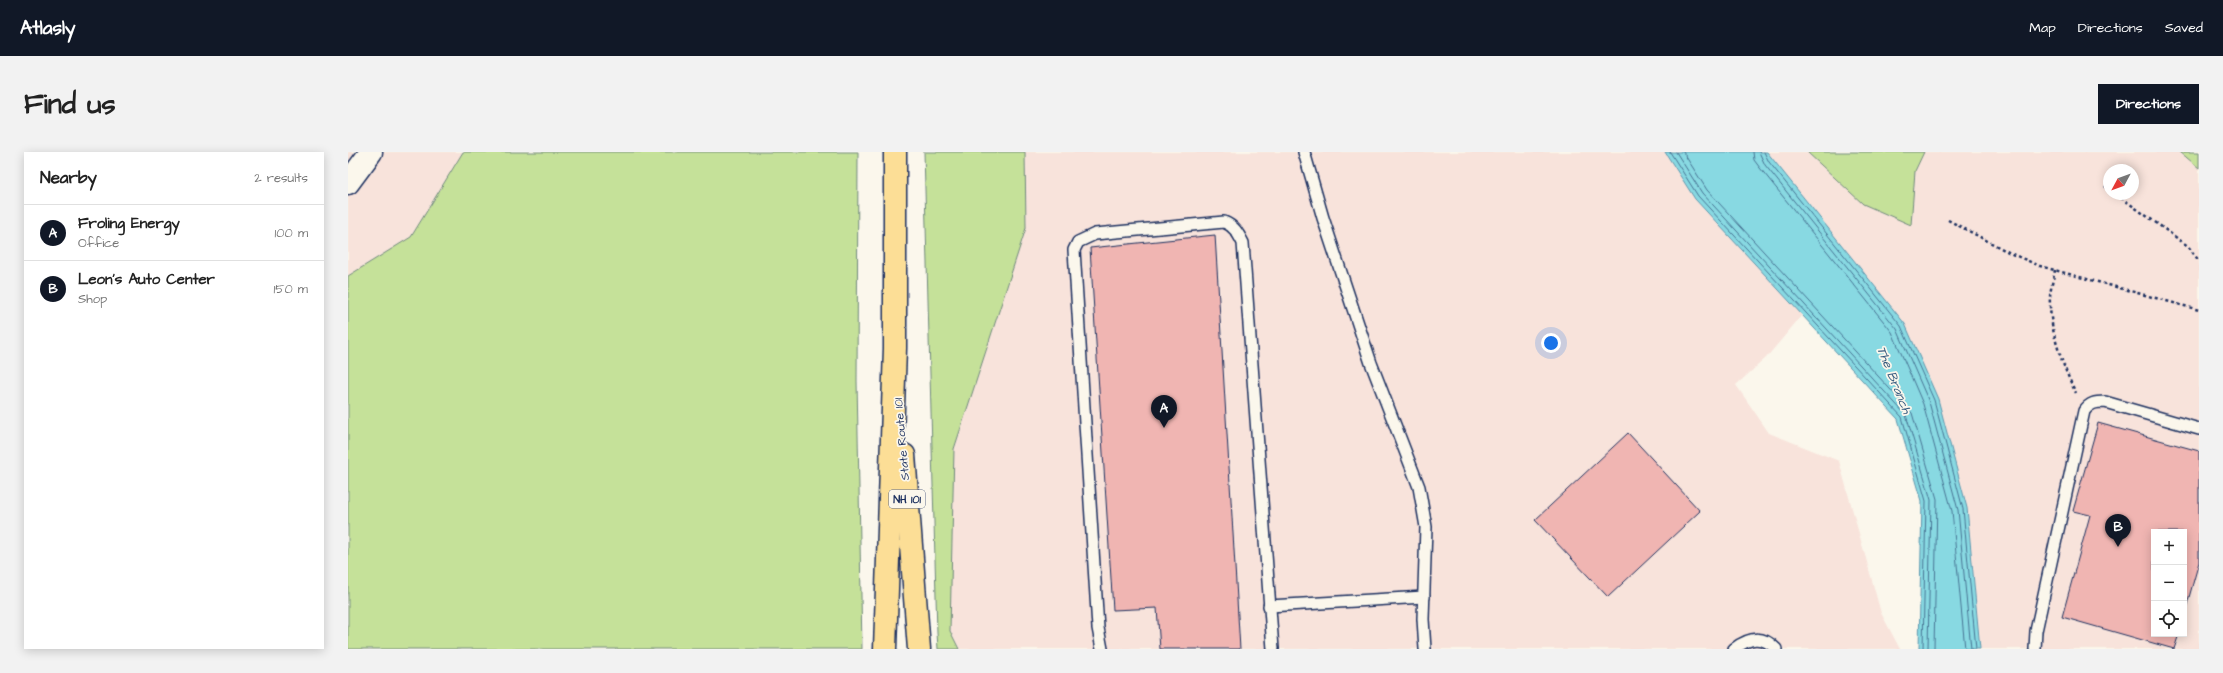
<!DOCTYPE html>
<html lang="en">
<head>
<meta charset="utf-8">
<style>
	:root { --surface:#fff; --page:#f2f2f2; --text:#222; --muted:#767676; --line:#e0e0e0; --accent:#111827 }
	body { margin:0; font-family:"Architects Daughter",sans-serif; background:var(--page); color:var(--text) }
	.controls { position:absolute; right:12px; bottom:12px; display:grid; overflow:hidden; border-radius:0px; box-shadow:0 2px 10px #0003 }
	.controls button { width:36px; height:36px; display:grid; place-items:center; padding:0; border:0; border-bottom:1px solid var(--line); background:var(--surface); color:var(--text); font:20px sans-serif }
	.compass { position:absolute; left:1755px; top:12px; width:36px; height:36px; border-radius:50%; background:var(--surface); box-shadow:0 2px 10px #0003; rotate:229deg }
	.you { position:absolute; left:1203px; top:191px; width:14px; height:14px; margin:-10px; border:3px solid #fff; border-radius:50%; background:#1a73e8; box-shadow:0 0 0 6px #1a73e833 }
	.badge { display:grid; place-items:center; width:26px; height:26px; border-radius:50%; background:var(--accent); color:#fff; font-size:13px; font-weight:700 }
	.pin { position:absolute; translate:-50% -33px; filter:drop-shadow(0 1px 2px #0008) }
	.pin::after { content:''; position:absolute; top:21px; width:14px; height:12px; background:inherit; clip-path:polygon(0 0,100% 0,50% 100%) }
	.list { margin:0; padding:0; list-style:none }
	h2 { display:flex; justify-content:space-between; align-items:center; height:52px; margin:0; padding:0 16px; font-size:17px }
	h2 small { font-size:13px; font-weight:400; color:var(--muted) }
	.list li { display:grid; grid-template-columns:26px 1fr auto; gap:12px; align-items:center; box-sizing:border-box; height:56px; padding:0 16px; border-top:1px solid var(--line) }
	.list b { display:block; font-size:15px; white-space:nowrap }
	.list p { margin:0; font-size:13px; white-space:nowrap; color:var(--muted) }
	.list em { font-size:13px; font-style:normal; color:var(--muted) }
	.icon { flex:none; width:22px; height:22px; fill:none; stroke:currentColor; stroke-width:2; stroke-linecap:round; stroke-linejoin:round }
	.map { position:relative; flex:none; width:1851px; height:497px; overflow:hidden; border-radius:0px }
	header { display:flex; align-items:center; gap:24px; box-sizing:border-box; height:56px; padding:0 20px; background:var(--accent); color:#fff }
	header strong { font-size:19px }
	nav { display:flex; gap:22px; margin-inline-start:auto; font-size:14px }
	.intro { display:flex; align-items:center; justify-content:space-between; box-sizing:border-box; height:96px; padding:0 24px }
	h1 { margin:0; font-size:28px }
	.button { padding:10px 18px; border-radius:0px; background:var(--accent); color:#fff; font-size:14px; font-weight:700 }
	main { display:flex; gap:24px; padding:0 24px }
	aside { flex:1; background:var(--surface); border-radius:0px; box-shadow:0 2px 10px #0003 }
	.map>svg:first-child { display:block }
	.built { fill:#f8e3db; fill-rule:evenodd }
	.green { fill:#c5e199; stroke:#70887c }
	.water { fill:#88d9e2; stroke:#5c95ad }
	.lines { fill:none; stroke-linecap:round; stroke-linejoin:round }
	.shore { stroke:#477393; stroke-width:1 }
	.building { fill:#f0b5b2; stroke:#1b2f5e }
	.lane-casing { stroke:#1b2f5e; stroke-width:14 }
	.street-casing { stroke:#1b2f5e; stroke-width:25 }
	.highway-casing { stroke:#1b2f5e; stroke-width:25 }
	.path { stroke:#1b2f5e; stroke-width:2.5; stroke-dasharray:3 3; stroke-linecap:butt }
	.lane { stroke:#fbf7ec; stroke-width:11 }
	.street { stroke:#fbf7ec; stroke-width:22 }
	.highway { stroke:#fcde96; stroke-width:22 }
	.labels { text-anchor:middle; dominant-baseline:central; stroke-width:3.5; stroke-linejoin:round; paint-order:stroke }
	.shield { fill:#fbf7ec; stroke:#5e6b89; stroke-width:1 }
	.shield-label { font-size:11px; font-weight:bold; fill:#1b2f5e }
	.street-label { font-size:12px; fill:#1b2f5e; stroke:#fbf7ec }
	.water-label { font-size:13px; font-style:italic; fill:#365a7f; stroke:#fbf7ec }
</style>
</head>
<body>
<header>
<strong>Atlasly</strong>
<nav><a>Map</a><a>Directions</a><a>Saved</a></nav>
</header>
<div class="intro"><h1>Find us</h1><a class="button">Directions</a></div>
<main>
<aside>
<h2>Nearby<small>2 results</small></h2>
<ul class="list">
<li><span class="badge">A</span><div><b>Froling Energy</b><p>Office</p></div><em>100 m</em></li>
<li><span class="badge">B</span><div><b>Leon's Auto Center</b><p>Shop</p></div><em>150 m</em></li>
</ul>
</aside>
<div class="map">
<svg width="1851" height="497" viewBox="0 0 1851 497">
	<rect width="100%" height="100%" fill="#fbf7ec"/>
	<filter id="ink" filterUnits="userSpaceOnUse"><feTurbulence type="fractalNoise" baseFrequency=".025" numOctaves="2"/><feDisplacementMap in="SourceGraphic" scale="8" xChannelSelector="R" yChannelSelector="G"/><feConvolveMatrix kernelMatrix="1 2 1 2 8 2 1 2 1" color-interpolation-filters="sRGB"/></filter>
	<g filter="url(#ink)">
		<!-- built -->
		<g class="built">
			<path d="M0,0H115L63,85L0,124Z"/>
			<path d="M677,0H1317L1347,47L1454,163L1418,206L1388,233L1421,281L1491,309L1533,461L1552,497H611L602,479L606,297L678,76Z"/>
			<path d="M1419,0H1459L1515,52L1563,73L1567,19L1576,0H1832L1851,16V497H1632L1619,356L1589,247L1557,172ZM1761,18H1785V42H1761ZM1806,380H1836V482H1806Z"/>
		</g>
		<!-- green -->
		<g class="green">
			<path d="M115,0H510L509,229L514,497H0V124L63,85Z"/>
			<path d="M576,0H677L678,76L606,297L602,479L611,497H590L589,481Z"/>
			<path d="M1459,0H1576L1567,19L1563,73L1515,52Z"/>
			<path d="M1832,0H1851V16Z"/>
		</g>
		<!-- water -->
		<path class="water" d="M1317,0H1419L1557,172L1590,247L1619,356L1632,497H1571L1574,349L1550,267L1347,47Z"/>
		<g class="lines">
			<!-- shore -->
			<g class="shore">
				<path d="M1322,0L1350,44L1554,265L1578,349L1575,497"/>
				<path d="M1328,0L1354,41L1558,263L1583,348L1580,497"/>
				<path d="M1335,0L1359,38L1564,261L1589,347L1586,497"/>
				<path d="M1405,0L1406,8L1412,16L1544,180L1575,252L1604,359L1617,497"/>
				<path d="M1411,0L1417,13L1549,177L1581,250L1610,358L1623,497"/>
				<path d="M1416,0L1421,10L1553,174L1586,248L1615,357L1628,497"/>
			</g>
		</g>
		<!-- building -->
		<g class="building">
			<path d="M867,83L892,497H812L809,456L765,458L742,96Z"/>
			<path d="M1750,271L1851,299V410L1836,463V380H1806V482H1831L1826,497L1714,465L1742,363L1725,359Z"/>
			<path d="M1280,281L1352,359L1260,445L1187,368Z"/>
		</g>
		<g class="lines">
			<defs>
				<g id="lane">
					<path d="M956,0L975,66L1023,211L1071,335L1078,375L1075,467L1077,497"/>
					<path d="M921,454L1076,445"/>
					<path d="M754,497L750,476L726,98L730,90L747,82L876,70C886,74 890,81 895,91L925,497"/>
					<path d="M1386,497C1400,486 1414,482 1428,497"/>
					<path d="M1687,497L1688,479L1736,259C1742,251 1747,250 1757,250L1851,277"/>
				</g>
				<path id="street" d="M0,31L23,0"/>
				<g id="highway">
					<path d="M556,303L571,497"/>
					<path d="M537,497L547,196V0"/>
				</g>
			</defs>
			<!-- lane casing -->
			<use href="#lane" class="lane-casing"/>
			<!-- street casing -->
			<use href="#street" class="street-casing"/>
			<!-- highway casing -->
			<use href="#highway" class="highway-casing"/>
			<!-- path -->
			<g class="path">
				<path d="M1757,34L1761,37"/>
				<path d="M1768,42L1840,94L1851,109"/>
				<path d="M1600,68L1664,102L1692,114L1851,158"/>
				<path d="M1707,118C1705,129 1701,141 1702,152C1702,179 1716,218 1728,241"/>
			</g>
			<!-- lane -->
			<use href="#lane" class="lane"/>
			<!-- street -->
			<use href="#street" class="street"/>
			<!-- highway -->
			<use href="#highway" class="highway"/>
		</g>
	</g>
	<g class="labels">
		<!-- shield labels -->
		<rect class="shield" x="541" y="338" width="36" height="18" rx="3"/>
		<g class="shield-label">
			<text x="559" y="347">NH 101</text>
		</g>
		<!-- street labels -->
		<g class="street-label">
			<text transform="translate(554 287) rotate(-95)">State Route 101</text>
		</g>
		<!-- water labels -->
		<g class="water-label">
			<text transform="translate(1546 228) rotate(68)">The Branch</text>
		</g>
	</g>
</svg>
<div class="controls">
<button>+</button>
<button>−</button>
<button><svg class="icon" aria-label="locate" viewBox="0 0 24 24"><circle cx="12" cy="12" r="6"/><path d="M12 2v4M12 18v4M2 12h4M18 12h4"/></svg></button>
</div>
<svg class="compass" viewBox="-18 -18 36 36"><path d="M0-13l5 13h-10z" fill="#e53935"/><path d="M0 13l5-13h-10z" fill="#767676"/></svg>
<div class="you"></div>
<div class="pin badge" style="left:816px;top:276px">A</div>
<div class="pin badge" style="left:1770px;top:395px">B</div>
</div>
</main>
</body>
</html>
